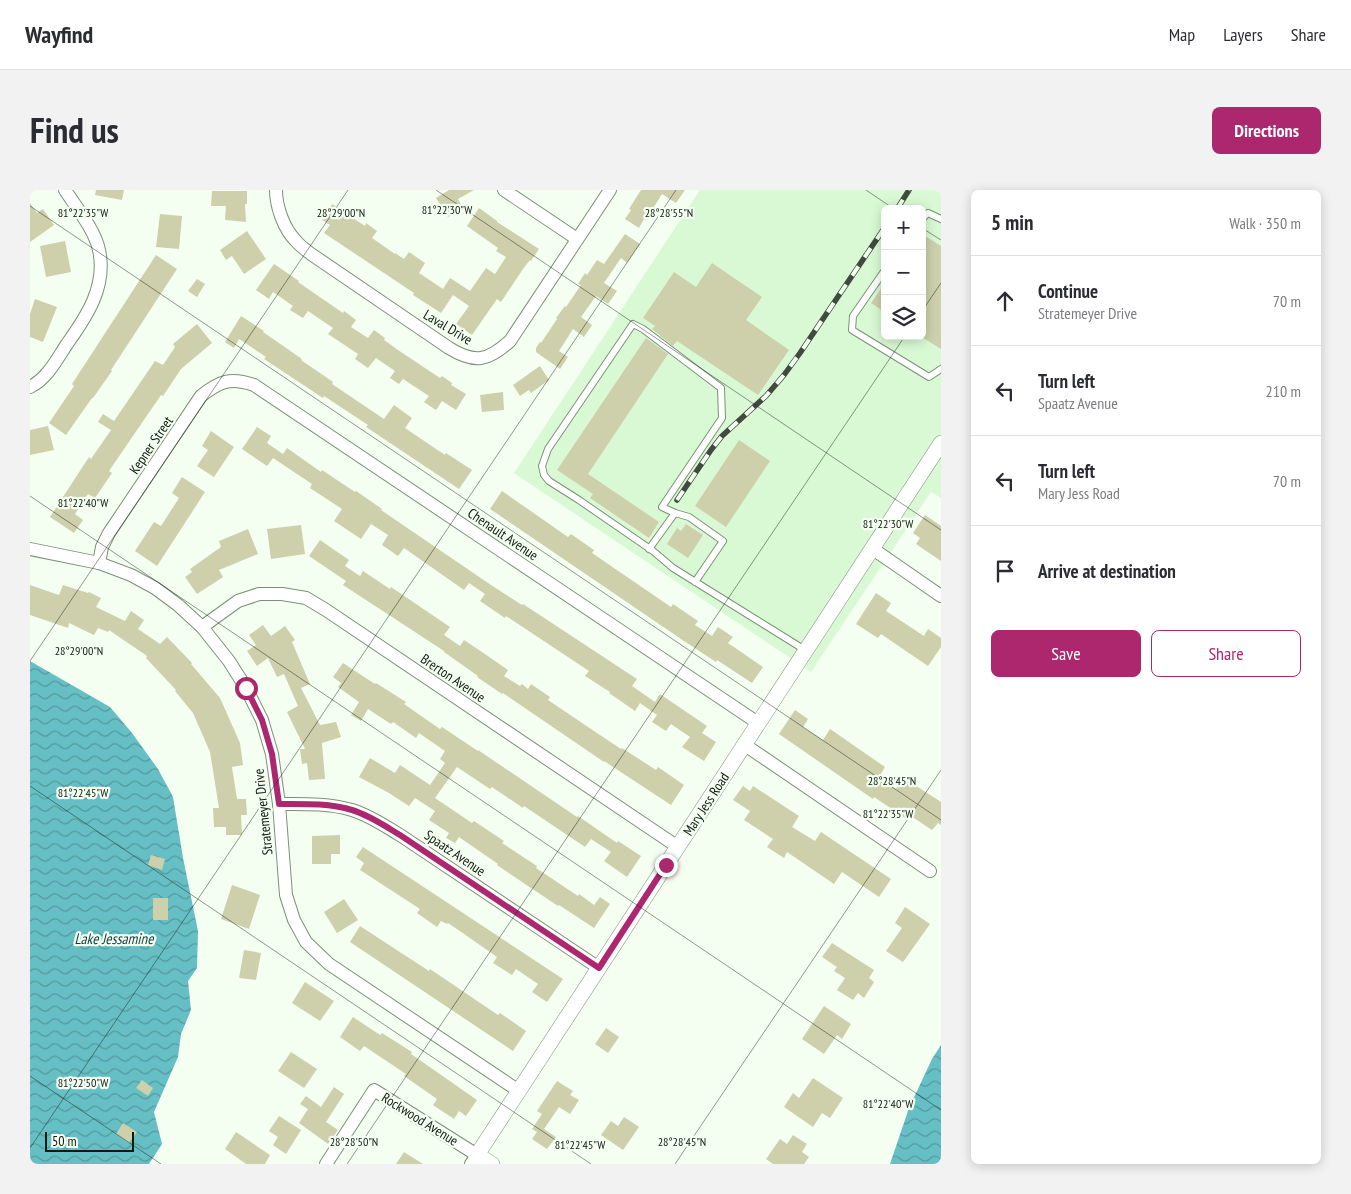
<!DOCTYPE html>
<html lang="en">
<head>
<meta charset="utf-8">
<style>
	:root { --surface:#fff; --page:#f2f2f3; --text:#2b2b33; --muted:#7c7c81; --line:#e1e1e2; --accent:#ad276f }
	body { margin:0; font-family:"PT Sans Narrow",sans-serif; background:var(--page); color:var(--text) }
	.controls { position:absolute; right:15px; top:15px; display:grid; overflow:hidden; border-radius:8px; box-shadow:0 2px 12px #0003 }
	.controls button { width:45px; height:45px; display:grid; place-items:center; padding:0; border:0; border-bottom:1px solid var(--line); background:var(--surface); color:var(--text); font:25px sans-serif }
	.scale { position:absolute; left:15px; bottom:12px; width:89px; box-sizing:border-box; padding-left:5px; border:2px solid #111a0f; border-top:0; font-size:14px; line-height:18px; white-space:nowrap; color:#111a0f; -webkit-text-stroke:4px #f4fff2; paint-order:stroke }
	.stop { position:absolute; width:15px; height:15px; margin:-11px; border:4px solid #ad276f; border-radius:50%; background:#fff }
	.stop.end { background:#ad276f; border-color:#fff; box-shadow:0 1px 5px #0008 }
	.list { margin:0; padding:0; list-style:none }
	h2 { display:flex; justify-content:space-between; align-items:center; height:65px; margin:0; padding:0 20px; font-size:21px }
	h2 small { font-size:16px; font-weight:400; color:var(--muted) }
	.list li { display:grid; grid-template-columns:32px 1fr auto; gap:15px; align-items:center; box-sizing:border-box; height:90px; padding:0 20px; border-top:1px solid var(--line) }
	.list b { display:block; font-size:19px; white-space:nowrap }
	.list p { margin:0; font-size:16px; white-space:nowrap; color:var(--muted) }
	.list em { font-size:16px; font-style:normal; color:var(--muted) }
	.actions { display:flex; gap:10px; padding:15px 20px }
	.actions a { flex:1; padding:11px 0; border:1px solid var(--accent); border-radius:8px; text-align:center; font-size:18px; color:var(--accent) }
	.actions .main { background:var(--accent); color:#fff }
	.icon { flex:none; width:28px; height:28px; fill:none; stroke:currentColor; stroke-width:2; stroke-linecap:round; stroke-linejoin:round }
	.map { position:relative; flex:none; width:911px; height:974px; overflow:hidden; border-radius:8px }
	header { display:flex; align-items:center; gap:30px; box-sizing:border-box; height:70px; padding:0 25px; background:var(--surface); border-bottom:1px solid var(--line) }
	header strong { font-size:24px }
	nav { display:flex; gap:28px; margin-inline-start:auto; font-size:18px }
	.intro { display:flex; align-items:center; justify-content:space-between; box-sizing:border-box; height:120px; padding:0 30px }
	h1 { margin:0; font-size:35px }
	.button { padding:12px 22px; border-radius:8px; background:var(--accent); color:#fff; font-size:18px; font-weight:700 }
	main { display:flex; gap:30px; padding:0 30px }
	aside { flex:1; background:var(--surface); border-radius:8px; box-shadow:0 2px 12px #0003 }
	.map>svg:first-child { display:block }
	.built { fill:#d9f9d4; fill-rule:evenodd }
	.water { fill:url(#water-waves) }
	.building { fill:#cdd0ab }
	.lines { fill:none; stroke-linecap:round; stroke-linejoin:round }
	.service-casing { stroke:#7a9276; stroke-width:8 }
	.minor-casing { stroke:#7a9276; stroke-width:14 }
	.tertiary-casing { stroke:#7a9276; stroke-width:16 }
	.service { stroke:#fff; stroke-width:6 }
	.minor { stroke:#fff; stroke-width:12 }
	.tertiary { stroke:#fff; stroke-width:15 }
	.rail-casing { stroke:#404a3e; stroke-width:5.5 }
	.rail { stroke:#f4fff2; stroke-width:4; stroke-dasharray:11; stroke-linecap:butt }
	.route { stroke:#ad276f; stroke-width:6 }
	.ticks { fill:none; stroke:#111a0f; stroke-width:1; stroke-opacity:0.45 }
	.labels { text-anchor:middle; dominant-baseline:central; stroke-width:4.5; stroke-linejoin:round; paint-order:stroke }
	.street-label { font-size:14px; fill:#111a0f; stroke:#f4fff2 }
	.water-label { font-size:15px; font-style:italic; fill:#123d3f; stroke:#f4fff2 }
	.ticks-label { font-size:12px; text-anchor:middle; fill:#111a0f; stroke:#f4fff2; stroke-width:4.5; stroke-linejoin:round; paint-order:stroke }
</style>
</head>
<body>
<header>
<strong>Wayfind</strong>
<nav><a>Map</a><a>Layers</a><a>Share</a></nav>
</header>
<div class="intro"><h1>Find us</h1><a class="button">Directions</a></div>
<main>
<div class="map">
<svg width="911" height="974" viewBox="0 0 911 974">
	<defs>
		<pattern id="water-waves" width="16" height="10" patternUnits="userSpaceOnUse" patternTransform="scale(1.25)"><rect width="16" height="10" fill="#66bfc4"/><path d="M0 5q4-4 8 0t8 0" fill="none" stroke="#539a9e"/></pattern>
	</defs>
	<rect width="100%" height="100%" fill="#f4fff2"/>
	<!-- built -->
	<path class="built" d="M670,0H911V308L901,302L781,482L484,283ZM855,19H892V146H855Z"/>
	<!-- water -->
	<g class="water">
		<path d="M0,471L80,517L102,543L128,579L143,607L153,668L168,741L167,778L158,791L161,820L151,844L148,867L124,922L132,954L119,974H0Z"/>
		<path d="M911,855V974H860L879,918L902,869Z"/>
	</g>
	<!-- building -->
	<g class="building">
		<path d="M66,0H94L92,10L65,5Z"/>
		<path d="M419,0H444L428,9L433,18L418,27L406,8Z"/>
		<path d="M611,0H655L646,13L632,4L616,30L614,29L609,38L595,29L601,20L599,19Z"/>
		<path d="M182,1H217V14H215L216,32L195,30L196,16H181Z"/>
		<path d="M0,13L7,23L13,19L24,35L0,52Z"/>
		<path d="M302,14L335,36L336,33L347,41L342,48L365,64V63L374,69L379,62L395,73L389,83L413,99L420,88L440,101L456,78L465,84L476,67L466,61L468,58L437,36L449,18L467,31V32L509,59L501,71L500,70L493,79L471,112L467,109L442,145L426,134L439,116L423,105L411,123L383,105L384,103L294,43L300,35L292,30Z"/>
		<path d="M130,24L152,26L149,59L126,57Z"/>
		<path d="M217,41L236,69L214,84L202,66L196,70L190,60Z"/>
		<path d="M595,44L610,54L597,73L591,68L574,93L587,101L578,114L566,106L551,127L562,135L554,147L543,139L529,161L538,167L530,179L506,162V158L510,152L511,153L527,129L526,128L535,116L536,117L551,95L548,94L555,83L557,85L567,70L574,74Z"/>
		<path d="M892,44L911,56V159L892,147Z"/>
		<path d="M35,51L41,82L16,87L10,56Z"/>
		<path d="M126,65L147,79L81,180L82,181L63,208H62L36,245L19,233L44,196L42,194Z"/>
		<path d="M682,73L732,107L716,130L759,160L728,205L647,151L643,156L622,139L625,136L613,128L644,82L666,97Z"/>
		<path d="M244,74L269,91L268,92L313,123L314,121L326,130L321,137L338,148L344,140L355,148L354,150L368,160L410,188L412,186L422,193L421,195L436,204L426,220L412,211L406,220L394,212L399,206L373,189L369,194L360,188L365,181L346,168L338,178L325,169L328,164L298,144L303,138L278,121L273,128L260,120L263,116L243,102L239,109L226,100Z"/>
		<path d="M167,89L175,94L167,107L158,101Z"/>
		<path d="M855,93V122L841,113Z"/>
		<path d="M5,109L27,117L13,152L0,147V124Z"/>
		<path d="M211,126L234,141L233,142L272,169L271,170L303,192L302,194L354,229L364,215L382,228L375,238L415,265L416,263L442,280L429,299L336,237L338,235L294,206L293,208L234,169L236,167L209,149L204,158L195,152Z"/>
		<path d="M167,134L182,153L151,179L133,206L131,205L79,281L82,283L65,308L58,304L45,324L53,330L44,343L20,327L59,267L61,269L81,240L68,232L73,224L84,231L125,171L133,175L145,157L143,154Z"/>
		<path d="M616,148L638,164L558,284L629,332L619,348L560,308L563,304L527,280Z"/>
		<path d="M510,176L519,190L501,203L499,200L490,206L483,195Z"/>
		<path d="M473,202L474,220L452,222L450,205Z"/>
		<path d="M18,236L24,260L0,265V240Z"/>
		<path d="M227,237L241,246L237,253L253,264L257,258L291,282L292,280L325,302L326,301L352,319L351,320L461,395L492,415L493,414L607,489L602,496L625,512L630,504L677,536L672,543L686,552L674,571L652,557L660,547L641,534L636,541L622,532L627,525L610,513L605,521L579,503L580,502L555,486L559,481L476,426L475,428L450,411L455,404L439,393L434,400L374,358L368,366L352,355L358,345L341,334L331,349L304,331L312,319L280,298L282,294L243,268L237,276L212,259Z"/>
		<path d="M181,241L204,257L184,287L167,276L178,260L172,256Z"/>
		<path d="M709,250L740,271L696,337L665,316Z"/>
		<path d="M152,287L175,302L127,376L105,361L124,332L131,336L149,308L142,303Z"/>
		<path d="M472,301L538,347L541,344L564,360L562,363L641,417L643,414L668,431L665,435L682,446L688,437L703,447L698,453L733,477L722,493L687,470L686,472L654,451L460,319Z"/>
		<path d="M895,325L911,336V371L886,354L890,348L883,343Z"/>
		<path d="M656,334L673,345L658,368L637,354L647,338L651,341Z"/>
		<path d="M271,335L275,364L241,369L237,339Z"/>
		<path d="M218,339L228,364L189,380L193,387L167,404L155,387L162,382L160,379L191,357L189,351Z"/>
		<path d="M290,350L319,370L315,376L330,386L333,381L360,399L361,397L420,437L414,445L430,456L434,450L452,462L478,480L474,486L490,496L492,494L498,499L501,494L520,507L518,510L558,537L591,559L592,558L626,580L628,577L654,595L641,615L574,571V572L473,503L472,504L447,487L448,486L414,462V461L313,395L316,391L279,366Z"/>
		<path d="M0,395L29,405L33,395L58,403L59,402L71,408L66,417L95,431L101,421L114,430L108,439L130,454L137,447L162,473L161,474L190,508L210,553L213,575L202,577L207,609H216L217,625H211L212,645H196V637H184L183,618H189L180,562L163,523L145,501L146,500L116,468L117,466L79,440L78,442L68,438L64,445L39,433L38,438L0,425Z"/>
		<path d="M846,403L861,413L856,421L894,446L898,439L911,448V457L898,476L851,444L848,448L826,434Z"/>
		<path d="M233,435L241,446L255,436L265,450L262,452L280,494L271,498L290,535L306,532L311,547L292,553L295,589L279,590L277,573L272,574L270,559H275L257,522L268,516L254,484L247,487L238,468L227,476L217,461L226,455L219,445Z"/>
		<path d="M313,473L345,494L346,493L376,512L374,514L410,539L412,537L448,561V560L547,627L548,626L587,653L588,651L611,666L597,687L574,671L581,662L561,649L555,657L494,616L493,618L462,597L460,599L427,577L405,608L442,633L444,631L474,651L472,653L507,676L506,678L548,706L549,704L564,715L570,707L580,714L564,738L529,715L528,716L495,694L467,675L468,674L429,647L425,653L416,648L419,643L399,630L405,621L385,608L379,616L359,603L329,587L340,568L365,583L370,575L400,595L415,573L410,569L415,561L389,543L386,548L363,532L361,534L338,519L331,531L321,525L329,512L308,497L311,493L303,487Z"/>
		<path d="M765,520L778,529L773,537L793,550L800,539L855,577L849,587L866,599L874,588L911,612V635L908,633L902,640L881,626L878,630L844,607L843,609L749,544Z"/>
		<path d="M713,596L720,601L723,596L769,626L762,637L785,651L791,642L861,689L849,707L812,682L804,694L757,662L754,668L737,657L743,649L714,630L720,621L703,610Z"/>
		<path d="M310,645V664H301V674H282V646Z"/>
		<path d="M333,657L533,789L517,812L502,802L508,794L486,779L482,785L463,773L467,767L437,746L418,733L417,734L411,731L407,737L387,723L390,719L330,680L334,673L326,667Z"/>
		<path d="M121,665L135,669L132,680L118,675Z"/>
		<path d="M202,695L230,705L219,739L191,729Z"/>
		<rect x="123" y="708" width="15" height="22"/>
		<path d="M314,709L328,730L307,743L294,722Z"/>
		<path d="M875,717L900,734L873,772L856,761L872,738L865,733Z"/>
		<path d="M330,736L399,781L400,779L468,825L470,823L496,841L483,861L320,752Z"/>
		<path d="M802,753L844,780L839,788L844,792L834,808L828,803L823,810L807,800L815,788L804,781L807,777L792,767Z"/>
		<path d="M214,760L231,763L226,790L209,788Z"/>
		<path d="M275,792L304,811L290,831L262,813Z"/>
		<path d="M794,816L821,834L812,849L807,845L794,864L772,849Z"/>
		<path d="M323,827L350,845L352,843L382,862L381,864L447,910L436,926L429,921L424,929L403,915L407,909L374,886L376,884L334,856L330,861L310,847Z"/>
		<path d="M576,838L589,847L578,863L565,854Z"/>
		<path d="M261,862L287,879L274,898L248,881Z"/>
		<path d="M783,888L813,908L800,928L792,923L783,937L754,917L763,903L769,908Z"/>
		<path d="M112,890L123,898L118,906L106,898Z"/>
		<path d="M527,891L543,901L540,905L549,910L540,924L529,917L514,939L526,947L517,959L502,949L507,942L502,939L512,924L507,921Z"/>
		<path d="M304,897L314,904L296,932L308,940L298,954L269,933L278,919L270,914L276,906L291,917Z"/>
		<path d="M249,926L271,940L256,964L243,955L248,947L239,941Z"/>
		<path d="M594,927L609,937L593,960L571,945L581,931L588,936Z"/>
		<path d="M93,933L107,942L99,953L86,944Z"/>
		<path d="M206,942L240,965L235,974H216L195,959Z"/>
		<path d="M763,945L777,954L772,962L779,967L774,974H743L736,969L750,949L757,954Z"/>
		<path d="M374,962L393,974H366Z"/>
	</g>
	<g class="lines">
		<defs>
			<g id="service">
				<path d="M892,29L898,23L911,29"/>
				<path d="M855,80L823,126L822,140L899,187L911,179"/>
				<path d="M619,359L645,323"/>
				<path d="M665,392L693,351L659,327L645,323L632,317L692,228L691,198L613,139L603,134L518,259L512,276L514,285L519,291L549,310L623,361L643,378L775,460"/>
			</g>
			<g id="minor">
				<path d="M246,0C246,17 254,39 266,51C270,56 276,60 281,64L419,158C445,174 458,171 480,151L580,0"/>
				<path d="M474,0L547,49"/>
				<path d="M0,197C17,189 27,169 37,154C57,126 77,96 69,60C65,40 46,17 35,0"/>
				<path d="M0,359L69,373L101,385L125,398L148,415L172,437L199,471L216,498L232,530L242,564L249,614L256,705L264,730L276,752L299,774L489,901"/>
				<path d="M843,359L911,406"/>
				<path d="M69,373L72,357L79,343L171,206C190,191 200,187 224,195L728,533"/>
				<path d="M172,437L208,411L229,404H252L276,408L296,420L648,657"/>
				<path d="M715,555L900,681"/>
				<path d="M249,614C273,614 298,613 322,620C339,625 355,636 370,645L569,778"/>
				<path d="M296,974L344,900L447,965L441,974"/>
			</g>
			<path id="tertiary" d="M462,974L447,965L911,253"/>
		</defs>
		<!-- service casing -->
		<use href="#service" class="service-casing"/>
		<!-- minor casing -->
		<use href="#minor" class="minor-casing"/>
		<!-- tertiary casing -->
		<use href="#tertiary" class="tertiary-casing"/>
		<!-- service -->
		<use href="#service" class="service"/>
		<!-- minor -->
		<use href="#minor" class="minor"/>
		<!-- tertiary -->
		<use href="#tertiary" class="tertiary"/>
		<defs>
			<g id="rail">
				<path d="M867,19L879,0"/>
				<path d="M647,310L681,260L692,246L736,206L754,185L770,163L855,37"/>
			</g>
		</defs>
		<!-- rail casing -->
		<use href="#rail" class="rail-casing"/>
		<!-- rail -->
		<use href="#rail" class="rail"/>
	</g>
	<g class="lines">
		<!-- route -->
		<path class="route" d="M216,498L232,530L242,564L249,614C273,614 298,613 322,620C339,625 355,636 370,645L569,778L636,675"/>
	</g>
	<!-- ticks -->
	<path class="ticks" d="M406,0L911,340M836,0L864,19M0,16L911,630M892,38L911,50M892,121L911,93M0,306L911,920M0,471L318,0M0,596L561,974M0,886L131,974M0,958L646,0M317,974L875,146M645,974L911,580"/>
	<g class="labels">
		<!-- street labels -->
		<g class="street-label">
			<text transform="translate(418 137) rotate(31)">Laval Drive</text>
			<text transform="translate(121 255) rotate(-56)">Kepner Street</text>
			<text transform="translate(473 344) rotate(34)">Chenault Avenue</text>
			<text transform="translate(423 488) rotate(34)">Brerton Avenue</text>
			<text transform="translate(676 614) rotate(-57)">Mary Jess Road</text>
			<text transform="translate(233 622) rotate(-96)">Stratemeyer Drive</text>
			<text transform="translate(425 663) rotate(34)">Spaatz Avenue</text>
			<text transform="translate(390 929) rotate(32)">Rockwood Avenue</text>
		</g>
		<!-- water labels -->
		<g class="water-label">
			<text x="84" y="748">Lake Jessamine</text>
		</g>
	</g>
	<g class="ticks-label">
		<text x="417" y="24">81°22'30"W</text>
		<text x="53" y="27">81°22'35"W</text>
		<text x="311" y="27">28°29'00"N</text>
		<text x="639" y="27">28°28'55"N</text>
		<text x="53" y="317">81°22'40"W</text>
		<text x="858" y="338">81°22'30"W</text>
		<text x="49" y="465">28°29'00"N</text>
		<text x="862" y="595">28°28'45"N</text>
		<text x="53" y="607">81°22'45"W</text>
		<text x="858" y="628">81°22'35"W</text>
		<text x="53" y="897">81°22'50"W</text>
		<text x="858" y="918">81°22'40"W</text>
		<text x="324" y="956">28°28'50"N</text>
		<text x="652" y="956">28°28'45"N</text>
		<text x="550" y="959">81°22'45"W</text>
	</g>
</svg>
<div class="controls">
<button>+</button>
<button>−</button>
<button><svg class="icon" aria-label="layers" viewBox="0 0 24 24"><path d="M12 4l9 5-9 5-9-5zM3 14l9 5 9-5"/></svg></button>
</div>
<div class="scale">50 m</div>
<div class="stop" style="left:216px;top:498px"></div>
<div class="stop end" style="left:636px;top:675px"></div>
</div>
<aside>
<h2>5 min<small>Walk · 350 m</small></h2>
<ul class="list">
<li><svg class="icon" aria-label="ahead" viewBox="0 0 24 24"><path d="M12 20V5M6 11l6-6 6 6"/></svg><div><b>Continue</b><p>Stratemeyer Drive</p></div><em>70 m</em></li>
<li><svg class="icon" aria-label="left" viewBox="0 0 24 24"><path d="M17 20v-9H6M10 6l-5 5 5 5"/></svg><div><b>Turn left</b><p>Spaatz Avenue</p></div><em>210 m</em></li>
<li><svg class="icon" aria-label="left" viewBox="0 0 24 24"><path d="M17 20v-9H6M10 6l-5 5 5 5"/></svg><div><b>Turn left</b><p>Mary Jess Road</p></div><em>70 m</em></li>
<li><svg class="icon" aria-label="arrive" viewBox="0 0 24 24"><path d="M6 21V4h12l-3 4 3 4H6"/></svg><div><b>Arrive at destination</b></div></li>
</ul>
<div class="actions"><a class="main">Save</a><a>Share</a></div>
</aside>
</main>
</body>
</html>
